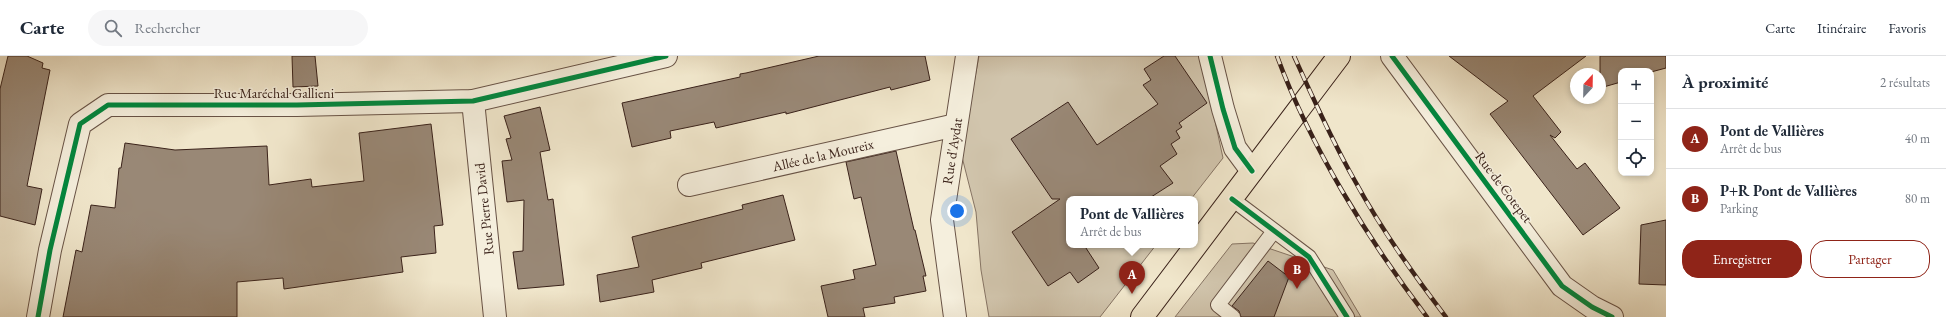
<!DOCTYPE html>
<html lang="fr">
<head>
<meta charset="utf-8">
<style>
	:root { --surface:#fff; --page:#f6f6f7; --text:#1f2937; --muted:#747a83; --line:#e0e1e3; --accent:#8f2418 }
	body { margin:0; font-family:"EB Garamond",serif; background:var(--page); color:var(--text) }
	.controls { position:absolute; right:12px; top:12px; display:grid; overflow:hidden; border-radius:8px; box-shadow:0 2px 6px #0003 }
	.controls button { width:36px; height:36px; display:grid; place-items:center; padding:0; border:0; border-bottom:1px solid var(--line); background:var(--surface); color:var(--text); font:20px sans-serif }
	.compass { position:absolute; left:1570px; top:12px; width:36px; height:36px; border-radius:50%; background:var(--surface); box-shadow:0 2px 6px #0003; rotate:22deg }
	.you { position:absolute; left:957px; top:155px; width:14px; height:14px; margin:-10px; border:3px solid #fff; border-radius:50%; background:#1a73e8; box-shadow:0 0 0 6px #1a73e833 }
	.badge { display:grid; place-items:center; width:26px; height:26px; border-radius:50%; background:var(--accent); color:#fff; font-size:13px; font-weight:700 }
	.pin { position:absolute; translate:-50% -33px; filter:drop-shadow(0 1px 2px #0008) }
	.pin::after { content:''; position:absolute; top:21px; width:14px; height:12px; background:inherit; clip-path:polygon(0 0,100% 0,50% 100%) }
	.popup { position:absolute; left:1066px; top:140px; width:132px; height:52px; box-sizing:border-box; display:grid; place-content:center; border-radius:8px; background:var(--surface); filter:drop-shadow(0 1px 3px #0005); font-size:13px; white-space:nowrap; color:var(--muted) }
	.popup b { font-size:15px; color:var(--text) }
	.popup::after { content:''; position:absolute; left:50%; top:100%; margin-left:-8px; border:8px solid transparent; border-top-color:var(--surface) }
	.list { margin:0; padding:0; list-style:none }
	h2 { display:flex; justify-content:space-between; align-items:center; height:52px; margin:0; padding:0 16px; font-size:17px }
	h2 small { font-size:13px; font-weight:400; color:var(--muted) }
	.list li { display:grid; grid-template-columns:26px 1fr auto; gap:12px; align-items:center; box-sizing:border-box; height:60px; padding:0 16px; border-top:1px solid var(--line) }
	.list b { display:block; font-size:15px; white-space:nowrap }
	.list p { margin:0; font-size:13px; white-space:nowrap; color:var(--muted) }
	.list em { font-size:13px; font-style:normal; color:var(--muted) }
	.actions { display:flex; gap:8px; padding:12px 16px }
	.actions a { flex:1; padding:9px 0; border:1px solid var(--accent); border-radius:16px; text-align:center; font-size:14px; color:var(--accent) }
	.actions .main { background:var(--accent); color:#fff }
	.icon { flex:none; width:22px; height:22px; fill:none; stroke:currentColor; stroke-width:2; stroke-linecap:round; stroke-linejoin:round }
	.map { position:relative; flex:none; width:1666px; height:261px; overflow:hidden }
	header { display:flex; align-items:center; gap:24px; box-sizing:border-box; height:56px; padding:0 20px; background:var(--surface); border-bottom:1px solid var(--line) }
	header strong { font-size:19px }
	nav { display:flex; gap:22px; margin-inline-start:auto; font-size:14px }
	.search { width:280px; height:36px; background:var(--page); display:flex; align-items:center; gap:10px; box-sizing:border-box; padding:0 14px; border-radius:22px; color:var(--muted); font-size:15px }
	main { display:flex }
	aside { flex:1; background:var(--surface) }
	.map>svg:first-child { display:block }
	.green { fill:#d1c5ad; stroke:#867464 }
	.building { fill:#998876; stroke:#3a221a }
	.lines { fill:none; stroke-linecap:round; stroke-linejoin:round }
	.lane-casing { stroke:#685346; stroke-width:16 }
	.street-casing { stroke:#685346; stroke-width:24 }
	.primary-casing { stroke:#3a221a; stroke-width:24 }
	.lane { stroke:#f5efdd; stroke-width:14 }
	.street { stroke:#f5efdd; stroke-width:22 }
	.primary { stroke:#f0e6cb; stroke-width:22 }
	.rail-casing { stroke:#3a221a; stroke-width:4.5 }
	.rail { stroke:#f5efdd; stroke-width:3; stroke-dasharray:9; stroke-linecap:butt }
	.cycleway-casing { stroke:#f5efdd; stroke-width:8 }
	.cycleway { stroke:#00873e; stroke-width:5 }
	.labels { text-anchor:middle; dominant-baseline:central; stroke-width:3; stroke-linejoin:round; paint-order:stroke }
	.street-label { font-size:14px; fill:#3a221a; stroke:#f5efdd }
</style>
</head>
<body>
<header>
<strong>Carte</strong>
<div class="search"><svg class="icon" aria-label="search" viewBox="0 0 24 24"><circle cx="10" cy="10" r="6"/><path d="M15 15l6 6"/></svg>Rechercher</div>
<nav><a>Carte</a><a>Itinéraire</a><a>Favoris</a></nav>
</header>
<main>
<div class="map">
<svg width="1666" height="261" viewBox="0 0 1666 261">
	<rect width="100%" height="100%" fill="#f0e6cb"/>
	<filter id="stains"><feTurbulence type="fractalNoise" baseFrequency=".005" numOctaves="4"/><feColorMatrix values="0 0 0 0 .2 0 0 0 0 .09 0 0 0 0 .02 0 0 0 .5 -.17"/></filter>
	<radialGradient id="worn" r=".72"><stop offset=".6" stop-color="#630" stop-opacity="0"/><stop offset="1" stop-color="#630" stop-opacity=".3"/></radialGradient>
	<!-- green -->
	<g class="green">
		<path d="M979,0H1201L1223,102L1191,143H1069V189H1156L1100,261H989L981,214L976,156L961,97Z"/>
		<path d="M1253,187L1333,214L1361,261H1175L1232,188Z"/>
	</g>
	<!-- building -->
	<g class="building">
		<path d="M8,0H27L43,7L42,12L50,14L27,130L42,133L35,169L0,160V33Z"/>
		<path d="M292,0H315L318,30L293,31Z"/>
		<path d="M819,0H925L930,24L891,34L890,31L786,58V56L716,72L714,66L670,75L671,82L632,91L622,47L740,21V18L746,17Z"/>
		<path d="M1164,0H1175L1207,47L1179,67L1182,71L1176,75L1180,82L1171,88L1177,98L1160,110L1173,127L1148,143H1069V189H1084L1099,212L1078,227L1070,216L1048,230L1012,176L1060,143H1052L1011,83L1068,46L1097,89L1158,48L1143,29L1151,24L1144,13Z"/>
		<path d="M1449,0H1586L1533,40L1561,76L1555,82L1550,79L1577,113L1585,107L1620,152L1583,179L1490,58L1508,45Z"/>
		<path d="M1600,0H1666V12L1651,16V15H1621V26L1600,32Z"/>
		<path d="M540,51L550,94L540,96L548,144L553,143L564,229L518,233L513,196L523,195L524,144L507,146L502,105L512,104L506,83L511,82L504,60Z"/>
		<path d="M431,68L443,169L434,170L436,197L401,201L403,216L284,233L283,222L237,226V261H63L76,194L82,196L91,149L115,152L119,112H121L125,87L175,94L267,90L269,129L311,123L312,131L364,125L359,77Z"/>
		<path d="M896,95L914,174H915L926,220H923L926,235L894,241L895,247L863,252L865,261H828L821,230L855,223L853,214L876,209L861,141L854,143L846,106Z"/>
		<path d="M783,139L795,184L701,207L702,212L652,224L654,236L600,246L597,219L639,211L632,181L743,153L742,149Z"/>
		<path d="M1666,164V229L1639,228L1641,169Z"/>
		<path d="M1268,205L1289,221L1274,261H1241L1239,255L1232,250Z"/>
	</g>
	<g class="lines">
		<defs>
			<g id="lane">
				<path d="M1232,143L1309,201L1347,261"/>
				<path d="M1233,261L1218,249L1274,175"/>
			</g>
			<g id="street">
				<path d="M1210,0L1223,53L1235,92L1252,115"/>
				<path d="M1392,0L1562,230L1592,251L1612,261"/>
				<path d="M473,45L495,261"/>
				<path d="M689,129L956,69"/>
				<path d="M38,261L50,194L80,68L108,49H297L473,45L666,0"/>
				<path d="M955,261L942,164L967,0"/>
			</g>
			<path id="primary" d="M1142,261L1339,0"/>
		</defs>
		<!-- lane casing -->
		<use href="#lane" class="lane-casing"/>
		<!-- street casing -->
		<use href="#street" class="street-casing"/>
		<!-- primary casing -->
		<use href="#primary" class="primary-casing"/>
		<!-- lane -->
		<use href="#lane" class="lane"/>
		<!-- street -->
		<use href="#street" class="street"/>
		<!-- primary -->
		<use href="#primary" class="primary"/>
		<defs>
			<g id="rail">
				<path d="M1277,0C1310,90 1369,185 1427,261"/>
				<path d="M1294,0C1313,42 1332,85 1355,125C1381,173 1413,218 1446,261"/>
			</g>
		</defs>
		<!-- rail casing -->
		<use href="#rail" class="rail-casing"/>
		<!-- rail -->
		<use href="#rail" class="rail"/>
		<defs>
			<g id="cycleway">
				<path d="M1210,0L1223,53L1235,92L1252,115"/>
				<path d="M1392,0L1562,230L1592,251L1612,261"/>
				<path d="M1232,143L1309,201L1347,261"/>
				<path d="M38,261L50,194L80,68L108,49H297L473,45L666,0"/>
			</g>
		</defs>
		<!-- cycleway casing -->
		<use href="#cycleway" class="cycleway-casing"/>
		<!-- cycleway -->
		<use href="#cycleway" class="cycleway"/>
	</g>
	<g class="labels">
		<!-- street labels -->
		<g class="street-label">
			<text x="274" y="37">Rue Maréchal Gallieni</text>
			<text transform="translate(952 95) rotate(-81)">Rue d'Aydat</text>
			<text transform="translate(823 99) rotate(-13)">Allée de la Moureix</text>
			<text transform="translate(1504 131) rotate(53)">Rue de Cotepet</text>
			<text transform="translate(484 153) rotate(-96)">Rue Pierre David</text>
		</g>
	</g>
	<rect width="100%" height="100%" filter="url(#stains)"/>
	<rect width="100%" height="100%" fill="url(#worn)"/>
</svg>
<div class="controls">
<button>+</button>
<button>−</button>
<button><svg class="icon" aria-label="locate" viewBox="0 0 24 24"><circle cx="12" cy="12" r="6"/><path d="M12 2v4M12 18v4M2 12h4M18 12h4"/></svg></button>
</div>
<svg class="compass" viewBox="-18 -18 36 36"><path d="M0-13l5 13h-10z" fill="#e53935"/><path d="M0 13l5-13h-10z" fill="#747a83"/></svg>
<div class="you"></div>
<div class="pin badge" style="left:1132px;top:238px">A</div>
<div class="popup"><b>Pont de Vallières</b>Arrêt de bus</div>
<div class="pin badge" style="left:1297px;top:233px">B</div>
</div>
<aside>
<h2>À proximité<small>2 résultats</small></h2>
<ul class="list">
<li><span class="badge">A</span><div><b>Pont de Vallières</b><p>Arrêt de bus</p></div><em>40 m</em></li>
<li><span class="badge">B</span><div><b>P+R Pont de Vallières</b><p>Parking</p></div><em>80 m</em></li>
</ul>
<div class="actions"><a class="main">Enregistrer</a><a>Partager</a></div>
</aside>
</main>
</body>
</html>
